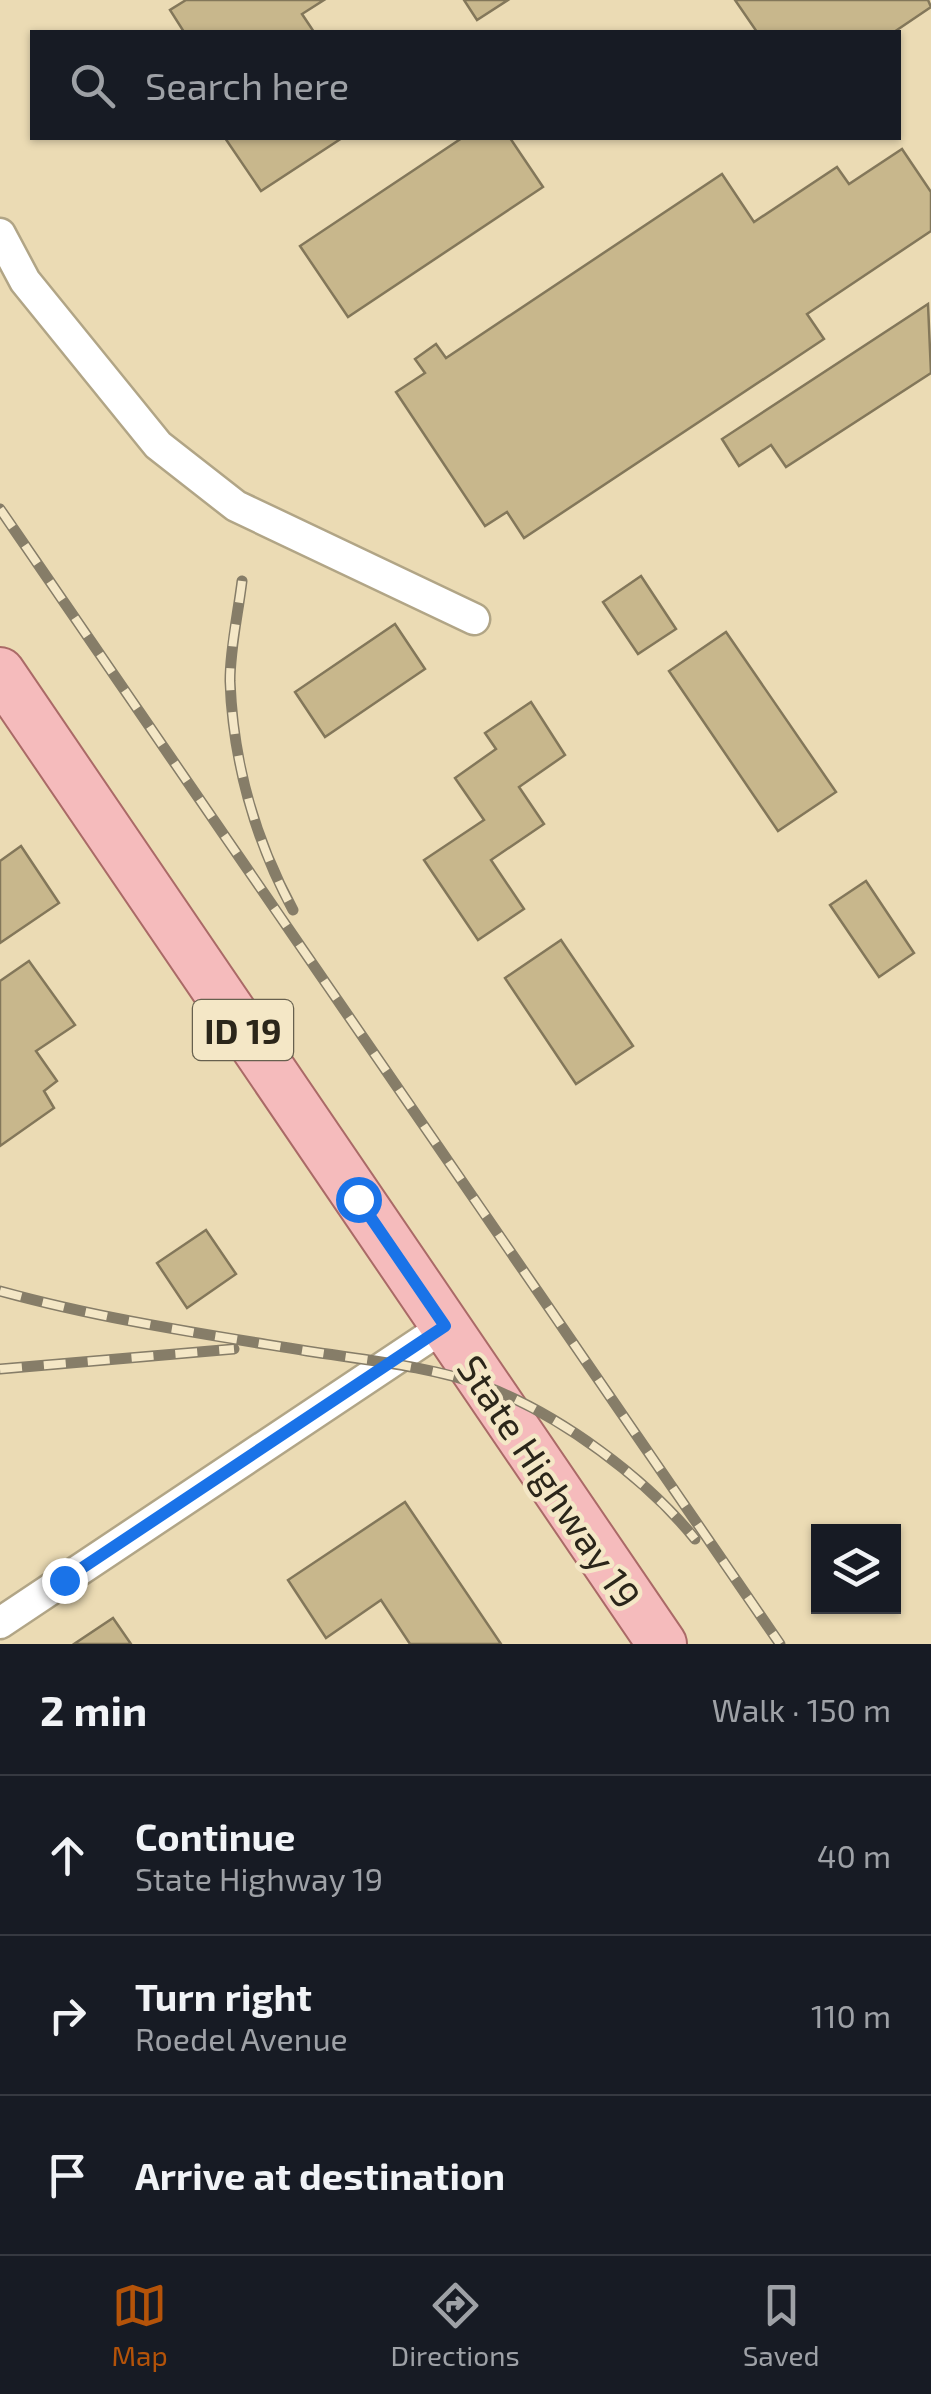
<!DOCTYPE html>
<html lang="en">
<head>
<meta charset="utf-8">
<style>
	:root { --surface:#171b24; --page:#20242c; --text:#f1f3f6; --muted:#9ea1a6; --line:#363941; --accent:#b45309 }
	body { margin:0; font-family:"Exo 2",sans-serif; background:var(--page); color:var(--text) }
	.controls { position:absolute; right:30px; bottom:30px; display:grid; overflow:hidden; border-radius:0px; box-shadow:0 2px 8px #0004 }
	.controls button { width:90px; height:90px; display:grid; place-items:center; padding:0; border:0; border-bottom:2px solid var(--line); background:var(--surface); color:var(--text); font:50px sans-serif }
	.stop { position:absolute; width:30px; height:30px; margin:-22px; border:8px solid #1a73e8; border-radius:50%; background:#fff }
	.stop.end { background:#1a73e8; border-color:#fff; box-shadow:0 2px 10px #0008 }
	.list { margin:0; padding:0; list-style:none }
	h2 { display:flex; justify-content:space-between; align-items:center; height:130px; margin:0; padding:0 40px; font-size:42px }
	h2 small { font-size:32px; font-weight:400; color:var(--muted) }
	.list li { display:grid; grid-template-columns:65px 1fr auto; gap:30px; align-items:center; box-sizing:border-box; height:160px; padding:0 40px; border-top:2px solid var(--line) }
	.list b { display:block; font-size:38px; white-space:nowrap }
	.list p { margin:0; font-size:32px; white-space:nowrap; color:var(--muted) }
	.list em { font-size:32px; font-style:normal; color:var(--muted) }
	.icon { flex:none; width:55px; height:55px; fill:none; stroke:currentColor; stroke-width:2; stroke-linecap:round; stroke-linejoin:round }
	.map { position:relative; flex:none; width:931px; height:1644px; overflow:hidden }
	.search { position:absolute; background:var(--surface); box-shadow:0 2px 8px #0004; left:30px; right:30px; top:30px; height:110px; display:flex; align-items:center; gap:25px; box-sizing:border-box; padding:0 35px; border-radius:0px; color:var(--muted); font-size:38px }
	.sheet { height:610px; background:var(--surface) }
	nav { display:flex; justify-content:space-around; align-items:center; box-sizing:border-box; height:140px; border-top:2px solid var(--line); background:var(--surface); font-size:28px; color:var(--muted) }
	nav a { display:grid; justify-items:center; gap:5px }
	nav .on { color:var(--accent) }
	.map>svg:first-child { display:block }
	.built { fill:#ebdbb4; fill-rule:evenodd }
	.building { fill:#c8b78c; stroke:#83775a; stroke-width:2.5 }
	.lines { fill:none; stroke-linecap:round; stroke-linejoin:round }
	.minor-casing { stroke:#b1a586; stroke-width:35 }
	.primary-casing { stroke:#aa6a67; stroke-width:52 }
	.minor { stroke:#fff; stroke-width:30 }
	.primary { stroke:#f5bbbc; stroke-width:48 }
	.rail-casing { stroke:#867d68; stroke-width:11 }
	.rail { stroke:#f4e7c6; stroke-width:8; stroke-dasharray:22; stroke-linecap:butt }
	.route { stroke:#1a73e8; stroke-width:12 }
	.labels { text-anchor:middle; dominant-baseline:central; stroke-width:9; stroke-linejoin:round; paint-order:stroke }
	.shield { fill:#f4e7c6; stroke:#67604e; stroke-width:2.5 }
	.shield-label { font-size:35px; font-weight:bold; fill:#2b261a }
	.street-label { font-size:38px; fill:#2b261a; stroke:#f4e7c6 }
</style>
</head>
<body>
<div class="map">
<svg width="931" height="1644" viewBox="0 0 931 1644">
	<rect width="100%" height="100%" fill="#f4e7c6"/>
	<!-- built -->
	<path class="built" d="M0,0H931V1644H0ZM32,32H898V138H32ZM818,1532H894V1606H818Z"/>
	<!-- building -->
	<g class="building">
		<path d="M186,0H324L302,14L314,32H184L170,10Z"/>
		<path d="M464,0H508L477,20Z"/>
		<path d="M735,0H928L931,7L894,32H757Z"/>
		<path d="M225,138H342L261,191Z"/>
		<path d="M462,138H510L543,187L348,317L300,246Z"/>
		<path d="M902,149L931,192V231L807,314L824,339L524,538L507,512L485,526L396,392L425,373L415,359L436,344L446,358L722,174L754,222L837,167L849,184Z"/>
		<path d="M928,304L931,373L786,467L771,445L739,466L722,439Z"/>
		<path d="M641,576L676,629L638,654L603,602Z"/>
		<path d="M395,624L425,669L325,737L295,692Z"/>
		<path d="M726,632L836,792L778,831L669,671Z"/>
		<path d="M531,702L565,755L519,787L544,824L491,860L524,909L478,940L424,860L484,820L455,778L496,749L485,733Z"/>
		<path d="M21,846L59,903L0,943V861Z"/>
		<path d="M866,881L914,953L879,977L830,905Z"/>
		<path d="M561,940L633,1046L576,1084L505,978Z"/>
		<path d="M29,961L75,1025L36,1051L57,1081L44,1091L54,1108L0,1146V981Z"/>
		<path d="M206,1230L236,1274L187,1308L157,1263Z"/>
		<path d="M405,1502L501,1644H410L381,1600L326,1638L288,1580Z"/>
		<path d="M113,1618L131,1644H74Z"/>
	</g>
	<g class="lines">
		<defs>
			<g id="minor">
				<path d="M0,234L25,281L158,445L236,506L474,619"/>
				<path d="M0,1623L445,1326"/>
			</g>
			<path id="primary" d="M0,672L662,1644"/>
		</defs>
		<!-- minor casing -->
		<use href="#minor" class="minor-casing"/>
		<!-- primary casing -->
		<use href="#primary" class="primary-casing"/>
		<!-- minor -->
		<use href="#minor" class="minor"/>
		<!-- primary -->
		<use href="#primary" class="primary"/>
		<defs>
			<g id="rail">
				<path d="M0,509L780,1644"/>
				<path d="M242,581C238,614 230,649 230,681C233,761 255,840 293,910"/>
				<path d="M0,1291C101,1319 204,1334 307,1351C365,1360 431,1366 487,1387C560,1415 646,1478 695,1539"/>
				<path d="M0,1369L234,1349"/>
			</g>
		</defs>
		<!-- rail casing -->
		<use href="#rail" class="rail-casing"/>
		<!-- rail -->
		<use href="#rail" class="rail"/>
	</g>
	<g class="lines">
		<!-- route -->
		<path class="route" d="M64,1580L445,1326L358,1199"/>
	</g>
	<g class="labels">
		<!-- shield labels -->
		<rect class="shield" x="193" y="1000" width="100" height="60" rx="8"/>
		<g class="shield-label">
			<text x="243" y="1030">ID 19</text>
		</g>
		<!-- street labels -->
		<g class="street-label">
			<text transform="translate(550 1481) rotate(56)">State Highway 19</text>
		</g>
	</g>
</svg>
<div class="controls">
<button><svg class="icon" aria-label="layers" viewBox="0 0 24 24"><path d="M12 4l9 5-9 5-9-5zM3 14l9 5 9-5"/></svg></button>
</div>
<div class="stop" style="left:358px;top:1199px"></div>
<div class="stop end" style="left:64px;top:1580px"></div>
<div class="search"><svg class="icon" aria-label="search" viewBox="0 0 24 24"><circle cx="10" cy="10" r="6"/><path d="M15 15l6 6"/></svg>Search here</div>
</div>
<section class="sheet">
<h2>2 min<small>Walk · 150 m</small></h2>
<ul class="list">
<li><svg class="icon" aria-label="ahead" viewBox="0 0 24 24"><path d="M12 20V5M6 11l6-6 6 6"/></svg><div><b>Continue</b><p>State Highway 19</p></div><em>40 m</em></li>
<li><svg class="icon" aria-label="right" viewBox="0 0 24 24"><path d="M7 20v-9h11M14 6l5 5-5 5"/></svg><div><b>Turn right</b><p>Roedel Avenue</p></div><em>110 m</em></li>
<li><svg class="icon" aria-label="arrive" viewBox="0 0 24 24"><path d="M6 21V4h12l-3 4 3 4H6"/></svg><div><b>Arrive at destination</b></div></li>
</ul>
</section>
<nav>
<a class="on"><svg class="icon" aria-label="map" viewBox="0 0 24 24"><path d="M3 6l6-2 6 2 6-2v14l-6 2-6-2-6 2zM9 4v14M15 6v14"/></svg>Map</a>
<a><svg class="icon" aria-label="directions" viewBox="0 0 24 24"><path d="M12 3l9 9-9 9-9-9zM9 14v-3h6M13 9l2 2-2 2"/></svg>Directions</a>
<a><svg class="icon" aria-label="saved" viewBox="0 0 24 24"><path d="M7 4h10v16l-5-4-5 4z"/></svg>Saved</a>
</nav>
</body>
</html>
